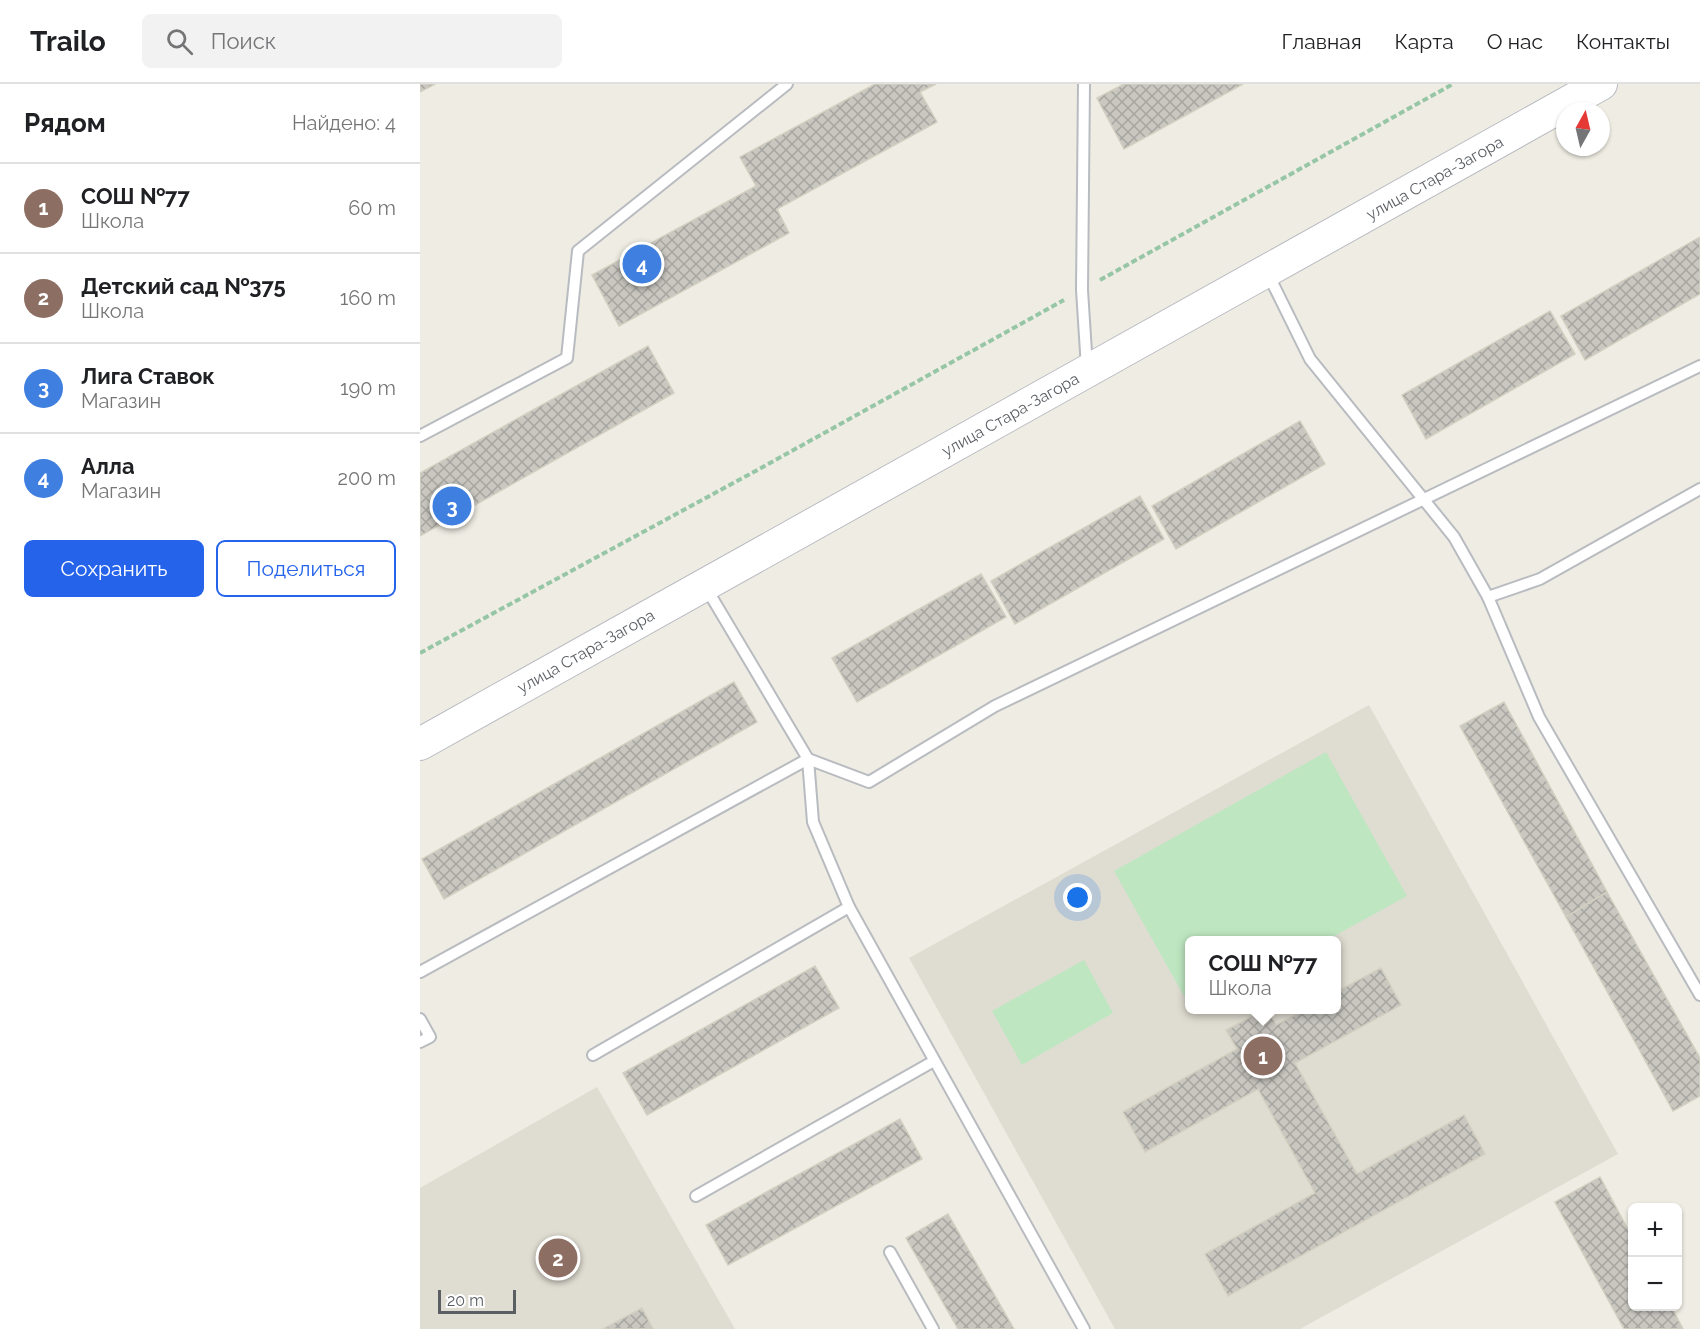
<!DOCTYPE html>
<html lang="ru">
<head>
<meta charset="utf-8">
<style>
	:root { --surface:#fff; --page:#f2f2f2; --text:#202124; --muted:#757577; --line:#e0e0e0; --accent:#2563eb }
	body { margin:0; font-family:Raleway,sans-serif; background:var(--page); color:var(--text) }
	.controls { position:absolute; right:18px; bottom:18px; display:grid; overflow:hidden; border-radius:9px; box-shadow:0 2px 4px #0004 }
	.controls button { width:54px; height:54px; display:grid; place-items:center; padding:0; border:0; border-bottom:2px solid var(--line); background:var(--surface); color:var(--text); font:30px sans-serif }
	.compass { position:absolute; left:1136px; top:18px; width:54px; height:54px; border-radius:50%; background:var(--surface); box-shadow:0 2px 4px #0004; rotate:8deg }
	.scale { position:absolute; left:18px; bottom:15px; width:78px; box-sizing:border-box; padding-left:6px; border:3px solid #5b5f64; border-top:0; font-size:16px; line-height:21px; white-space:nowrap; color:#5b5f64; -webkit-text-stroke:4px #fff; paint-order:stroke }
	.you { position:absolute; left:658px; top:814px; width:21px; height:21px; margin:-15px; border:4px solid #fff; border-radius:50%; background:#1a73e8; box-shadow:0 0 0 9px #1a73e833 }
	.badge { display:grid; place-items:center; width:39px; height:39px; border-radius:50%; background:var(--accent); color:#fff; font-size:20px; font-weight:700 }
	.pin { position:absolute; translate:-50% -50%; border:3px solid #fff; box-shadow:0 2px 6px #0006 }
	.popup { position:absolute; left:765px; top:852px; width:156px; height:78px; box-sizing:border-box; display:grid; place-content:center; border-radius:9px; background:var(--surface); filter:drop-shadow(0 2px 4px #0005); font-size:20px; white-space:nowrap; color:var(--muted) }
	.popup b { font-size:22px; color:var(--text) }
	.popup::after { content:''; position:absolute; left:50%; top:100%; margin-left:-12px; border:12px solid transparent; border-top-color:var(--surface) }
	.list { margin:0; padding:0; list-style:none }
	h2 { display:flex; justify-content:space-between; align-items:center; height:78px; margin:0; padding:0 24px; font-size:26px }
	h2 small { font-size:20px; font-weight:400; color:var(--muted) }
	.list li { display:grid; grid-template-columns:39px 1fr auto; gap:18px; align-items:center; box-sizing:border-box; height:90px; padding:0 24px; border-top:2px solid var(--line) }
	.list b { display:block; font-size:22px; white-space:nowrap }
	.list p { margin:0; font-size:20px; white-space:nowrap; color:var(--muted) }
	.list em { font-size:20px; font-style:normal; color:var(--muted) }
	.actions { display:flex; gap:12px; padding:18px 24px }
	.actions a { flex:1; padding:14px 0; border:2px solid var(--accent); border-radius:9px; text-align:center; font-size:21px; color:var(--accent) }
	.actions .main { background:var(--accent); color:#fff }
	.icon { flex:none; width:33px; height:33px; fill:none; stroke:currentColor; stroke-width:2; stroke-linecap:round; stroke-linejoin:round }
	.map { position:relative; flex:none; width:1280px; height:1245px; overflow:hidden }
	header { display:flex; align-items:center; gap:36px; box-sizing:border-box; height:84px; padding:0 30px; background:var(--surface); border-bottom:2px solid var(--line) }
	header strong { font-size:28px }
	nav { display:flex; gap:33px; margin-inline-start:auto; font-size:21px }
	.search { width:420px; height:54px; background:var(--page); display:flex; align-items:center; gap:15px; box-sizing:border-box; padding:0 21px; border-radius:9px; color:var(--muted); font-size:22px }
	main { display:flex }
	aside { flex:1; background:var(--surface) }
	.map>svg:first-child { display:block }
	.education { fill:#dfdcd1; fill-rule:evenodd }
	.grass { fill:#bee7c1 }
	.building { fill:url(#building-cross-hatch); stroke:#d3cfc1; stroke-width:1.5 }
	.lines { fill:none; stroke-linecap:round; stroke-linejoin:round }
	.lane-casing { stroke:#b8bbc0; stroke-width:14 }
	.secondary-casing { stroke:#b9bcc2; stroke-width:34 }
	.path { stroke:#96c6a6; stroke-width:4; stroke-dasharray:6 3; stroke-linecap:butt }
	.lane { stroke:#fff; stroke-width:10 }
	.secondary { stroke:#fff; stroke-width:32 }
	.labels { text-anchor:middle; dominant-baseline:central; stroke-width:4.5; stroke-linejoin:round; paint-order:stroke }
	.street-label { font-size:16px; fill:#5b5f64; stroke:#fff }
</style>
</head>
<body>
<header>
<strong>Trailo</strong>
<div class="search"><svg class="icon" aria-label="search" viewBox="0 0 24 24"><circle cx="10" cy="10" r="6"/><path d="M15 15l6 6"/></svg>Поиск</div>
<nav><a>Главная</a><a>Карта</a><a>О нас</a><a>Контакты</a></nav>
</header>
<main>
<aside>
<h2>Рядом<small>Найдено: 4</small></h2>
<ul class="list">
<li><span class="badge" style="background:#8d6e63">1</span><div><b>СОШ №77</b><p>Школа</p></div><em>60 m</em></li>
<li><span class="badge" style="background:#8d6e63">2</span><div><b>Детский сад №375</b><p>Школа</p></div><em>160 m</em></li>
<li><span class="badge" style="background:#3f7fe0">3</span><div><b>Лига Ставок</b><p>Магазин</p></div><em>190 m</em></li>
<li><span class="badge" style="background:#3f7fe0">4</span><div><b>Алла</b><p>Магазин</p></div><em>200 m</em></li>
</ul>
<div class="actions"><a class="main">Сохранить</a><a>Поделиться</a></div>
</aside>
<div class="map">
<svg width="1280" height="1245" viewBox="0 0 1280 1245">
	<defs>
		<pattern id="building-cross-hatch" width="8" height="8" patternUnits="userSpaceOnUse" patternTransform="scale(1.5)"><rect width="8" height="8" fill="#c9c7c0"/><path d="M0 0l8 8M0 8l8-8" fill="none" stroke="#a6a5a0"/></pattern>
	</defs>
	<rect width="100%" height="100%" fill="#efede3"/>
	<!-- education -->
	<g class="education">
		<path d="M949,621L1198,1070L880,1245H695L489,874ZM770,856H916V926H770Z"/>
		<path d="M177,1003L315,1245H0V1104Z"/>
	</g>
	<!-- grass -->
	<g class="grass">
		<path d="M906,668L987,812L907,856H770L769,921L694,787Z"/>
		<path d="M664,876L693,929L602,981L572,927Z"/>
	</g>
	<!-- building -->
	<g class="building">
		<path d="M0,0H15L0,8Z"/>
		<path d="M455,0H516L500,8L517,38L357,125L369,149L199,242L172,191L336,102L320,73Z"/>
		<path d="M704,0H823L704,65L677,14Z"/>
		<path d="M1280,153V210L1165,276L1141,232Z"/>
		<path d="M1130,227L1155,270L1006,355L982,311Z"/>
		<path d="M228,262L254,309L0,452V389Z"/>
		<path d="M880,337L905,380L756,465L732,422Z"/>
		<path d="M720,412L744,455L595,540L571,497Z"/>
		<path d="M561,490L586,533L437,618L412,574Z"/>
		<path d="M314,598L337,638L24,815L2,775Z"/>
		<path d="M1084,618L1187,808L1146,833L1040,642Z"/>
		<path d="M1187,808L1280,974V1012L1253,1027L1146,833Z"/>
		<path d="M395,882L419,924L227,1031L203,989Z"/>
		<path d="M961,884L981,921L875,979L937,1090L1044,1031L1065,1070L808,1212L785,1170L895,1109L838,1005L725,1068L703,1028L817,965L806,946L844,926H848L856,941L885,926H916V908Z"/>
		<path d="M480,1035L502,1075L308,1181L286,1141Z"/>
		<path d="M1180,1093L1212,1153V1222H1251L1263,1245H1204L1135,1118Z"/>
		<path d="M528,1130L594,1245H538L486,1154Z"/>
		<path d="M222,1224L233,1245H183Z"/>
	</g>
	<g class="lines">
		<defs>
			<g id="lane">
				<path d="M664,0L662,206L667,284"/>
				<path d="M848,190L890,275L1034,453L1068,513L1119,633L1280,911"/>
				<path d="M0,352L147,274L158,167L367,0"/>
				<path d="M285,502L388,675L393,738L429,823L664,1245"/>
				<path d="M1068,513L1120,495L1280,405"/>
				<path d="M0,888L388,675L449,698L575,622L1280,282"/>
				<path d="M0,935L10,953L0,958"/>
				<path d="M173,971L429,823"/>
				<path d="M276,1112L514,977"/>
				<path d="M470,1168L513,1245"/>
			</g>
			<g id="secondary">
				<path id="s1" d="M0,660C393,438 788,222 1181,0"/>
			</g>
		</defs>
		<!-- lane casing -->
		<use href="#lane" class="lane-casing"/>
		<!-- secondary casing -->
		<use href="#secondary" class="secondary-casing"/>
		<!-- path -->
		<g class="path">
			<path d="M680,196L1033,0"/>
			<path d="M0,569L341,384L644,216"/>
		</g>
		<!-- lane -->
		<use href="#lane" class="lane"/>
		<!-- secondary -->
		<use href="#secondary" class="secondary"/>
	</g>
	<g class="labels">
		<!-- street labels -->
		<g class="street-label">
			<text stroke="none"><textPath href="#s1" startOffset="1162">улица Стара-Загора</textPath></text>
			<text stroke="none"><textPath href="#s1" startOffset="676">улица Стара-Загора</textPath></text>
			<text stroke="none"><textPath href="#s1" startOffset="190">улица Стара-Загора</textPath></text>
		</g>
	</g>
</svg>
<div class="controls">
<button>+</button>
<button>−</button>
</div>
<svg class="compass" viewBox="-18 -18 36 36"><path d="M0-13l5 13h-10z" fill="#e53935"/><path d="M0 13l5-13h-10z" fill="#757577"/></svg>
<div class="scale">20 m</div>
<div class="you"></div>
<div class="pin badge" style="left:843px;top:972px;background:#8d6e63">1</div>
<div class="popup"><b>СОШ №77</b>Школа</div>
<div class="pin badge" style="left:138px;top:1174px;background:#8d6e63">2</div>
<div class="pin badge" style="left:32px;top:422px;background:#3f7fe0">3</div>
<div class="pin badge" style="left:222px;top:180px;background:#3f7fe0">4</div>
</div>
</main>
</body>
</html>
